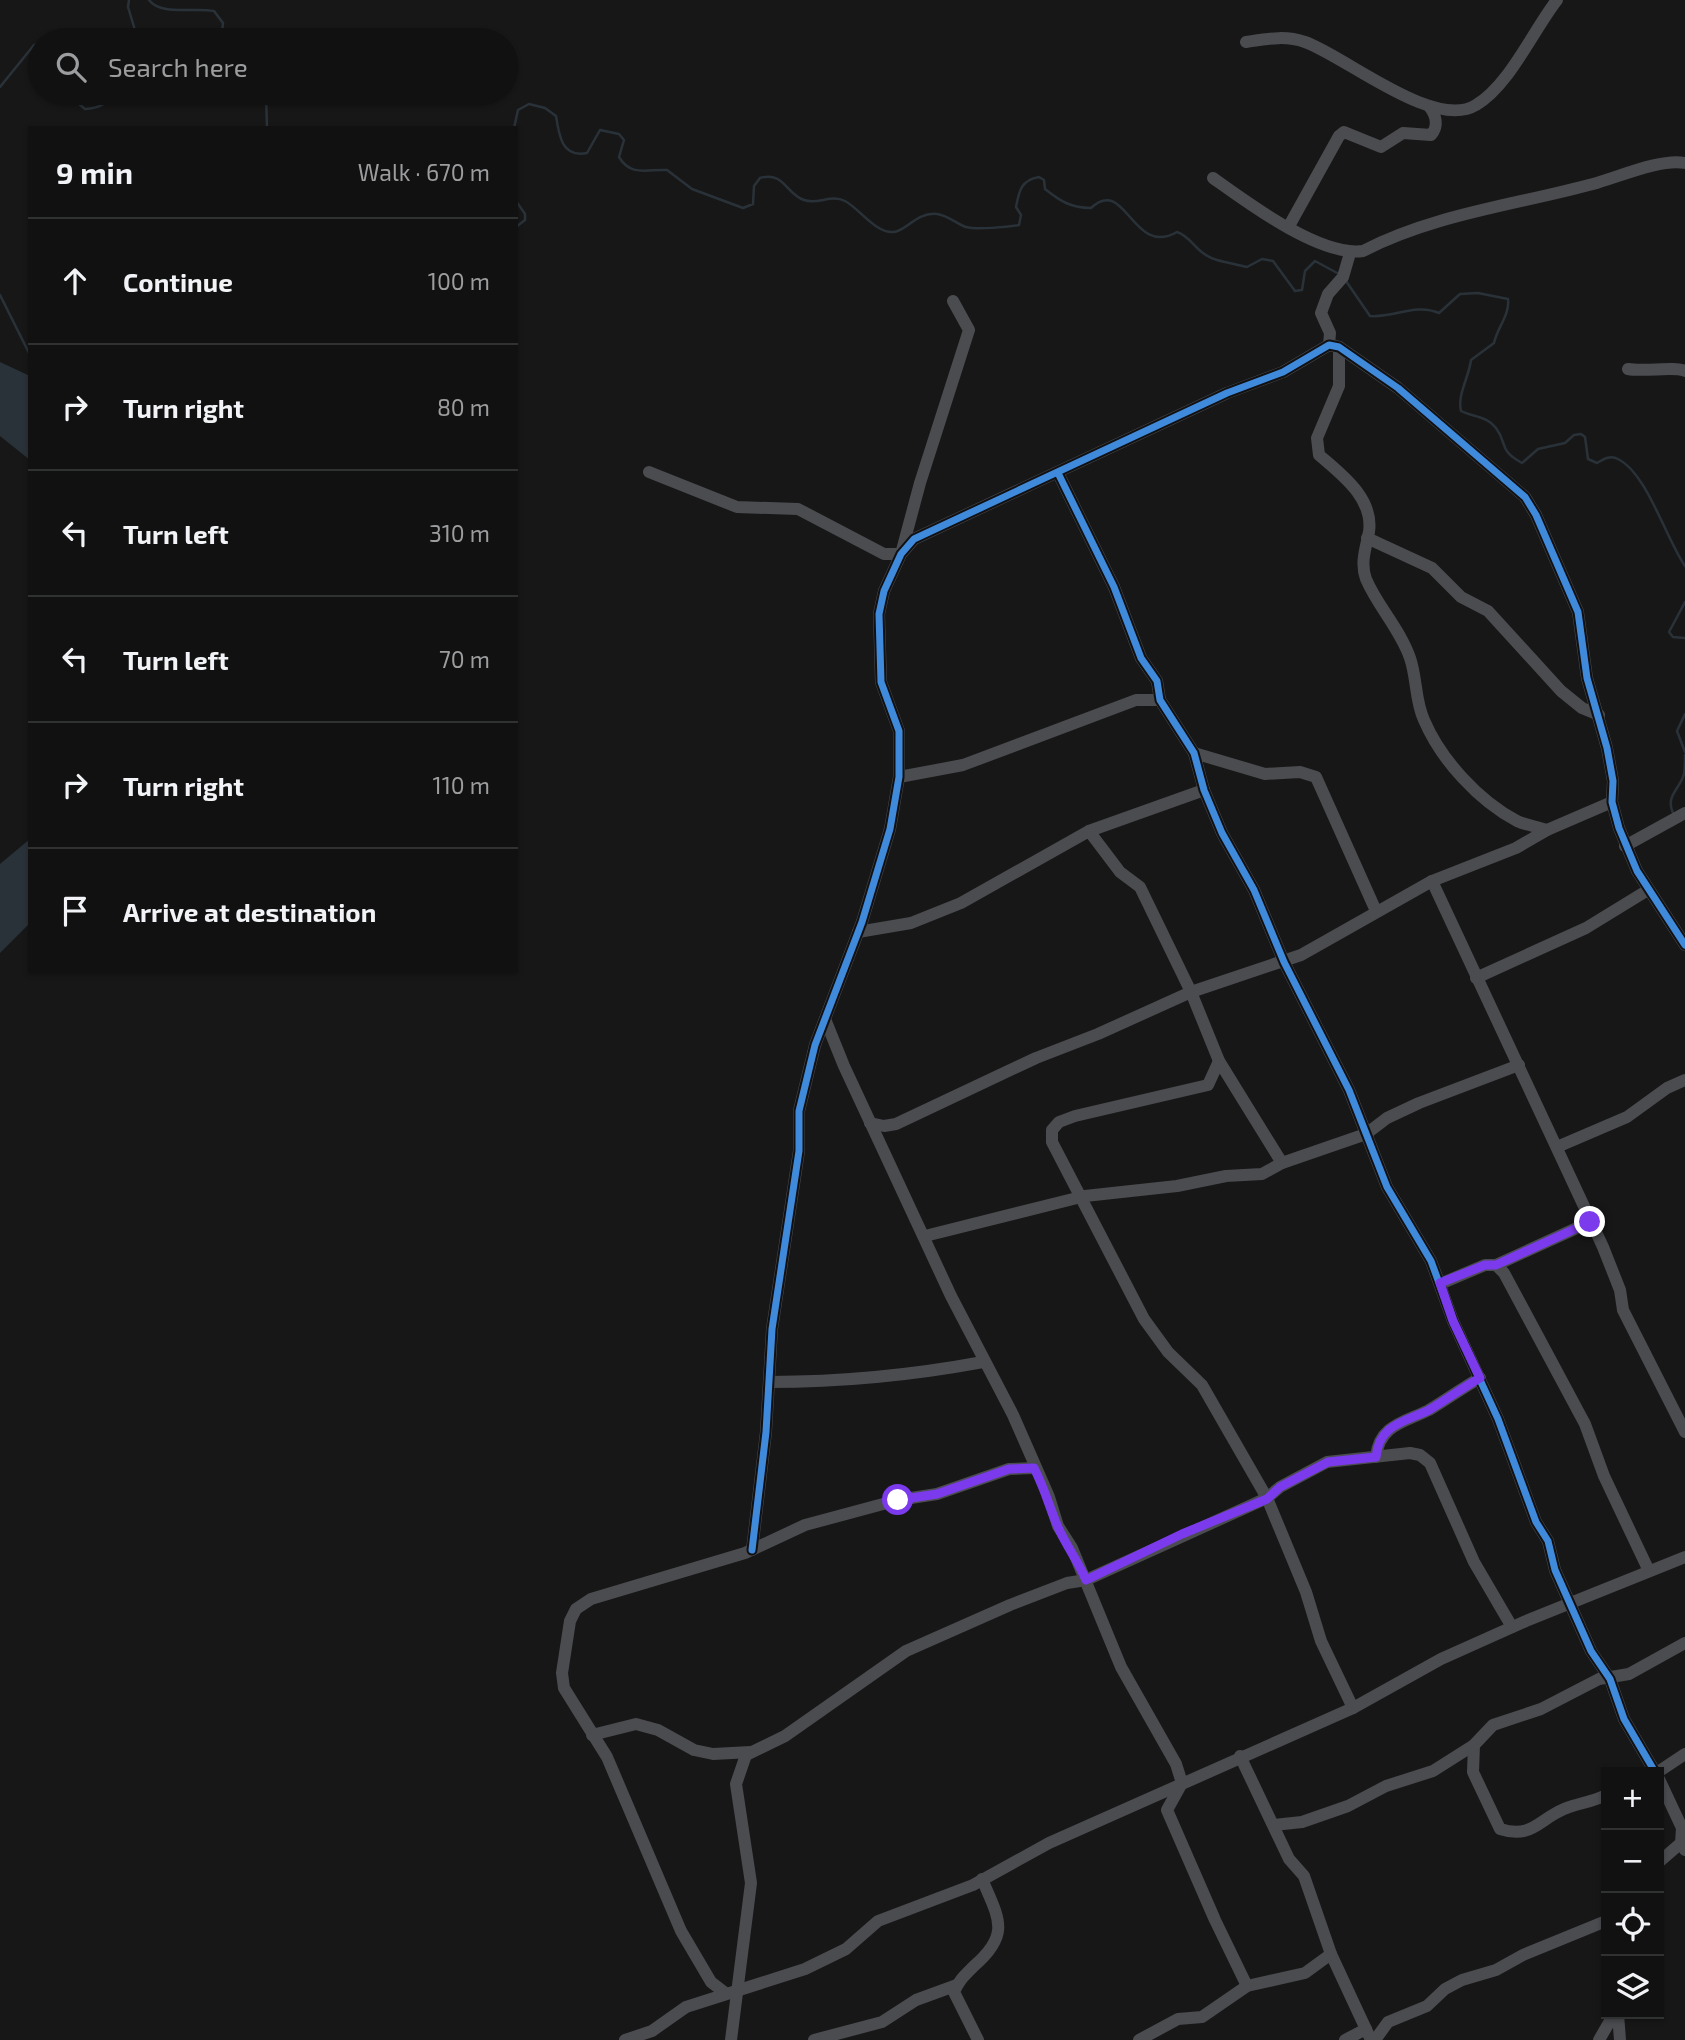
<!DOCTYPE html>
<html lang="en">
<head>
<meta charset="utf-8">
<style>
	:root { --surface:#111; --page:#1e1f1f; --text:#f1f3f6; --muted:#9c9d9f; --line:#303131 }
	body { margin:0; font-family:"Exo 2",sans-serif; background:var(--page); color:var(--text) }
	.controls { position:absolute; right:21px; bottom:21px; display:grid; overflow:hidden; border-radius:0px; box-shadow:0 2px 5px #0004 }
	.controls button { width:63px; height:63px; display:grid; place-items:center; padding:0; border:0; border-bottom:2px solid var(--line); background:var(--surface); color:var(--text); font:35px sans-serif }
	.stop { position:absolute; width:21px; height:21px; margin:-16px; border:5px solid #7c3aed; border-radius:50%; background:#fff }
	.stop.end { background:#7c3aed; border-color:#fff; box-shadow:0 2px 7px #0008 }
	.list { margin:0; padding:0; list-style:none }
	h2 { display:flex; justify-content:space-between; align-items:center; height:91px; margin:0; padding:0 28px; font-size:30px }
	h2 small { font-size:23px; font-weight:400; color:var(--muted) }
	.list li { display:grid; grid-template-columns:46px 1fr auto; gap:21px; align-items:center; box-sizing:border-box; height:126px; padding:0 28px; border-top:2px solid var(--line) }
	.list b { display:block; font-size:26px; white-space:nowrap }
	.list em { font-size:23px; font-style:normal; color:var(--muted) }
	.icon { flex:none; width:38px; height:38px; fill:none; stroke:currentColor; stroke-width:2; stroke-linecap:round; stroke-linejoin:round }
	.map { position:relative; flex:none; width:1685px; height:2040px; overflow:hidden }
	.search { position:absolute; background:var(--surface); box-shadow:0 2px 5px #0004; left:28px; top:28px; width:490px; height:77px; display:flex; align-items:center; gap:18px; box-sizing:border-box; padding:0 24px; border-radius:38px; color:var(--muted); font-size:26px }
	.panel { position:absolute; background:var(--surface); box-shadow:0 2px 5px #0004; left:28px; top:126px; width:490px; height:847px; border-radius:0px }
	.map>svg:first-child { display:block }
	.water { fill:#2a3239 }
	.lines { fill:none; stroke-linecap:round; stroke-linejoin:round }
	.stream { stroke:#2a3239; stroke-width:2.5 }
	.minor { stroke:#4b4c50; stroke-width:12 }
	.cycleway-casing { stroke:#111113; stroke-width:11 }
	.cycleway { stroke:#408adc; stroke-width:7 }
	.route { stroke:#7c3aed; stroke-width:9 }
</style>
</head>
<body>
<div class="map">
<svg width="1685" height="2040" viewBox="0 0 1685 2040">
	<rect width="100%" height="100%" fill="#171717"/>
	<!-- water -->
	<g class="water">
		<path d="M0,362L30,376V460L0,436Z"/>
		<path d="M30,839V923L0,953V864Z"/>
	</g>
	<g class="lines">
		<!-- stream -->
		<g class="stream">
			<path d="M129,0L128,7L138,40"/>
			<path d="M149,0C161,16 193,7 214,11L223,23L222,33L216,40"/>
			<path d="M0,87L34,45L40,44"/>
			<path d="M66,93L85,109C99,108 106,105 113,93"/>
			<path d="M266,93L267,128"/>
			<path d="M514,128L518,110L529,104L545,108L556,116C559,136 562,158 587,153L600,130L619,134L624,140L619,157C631,177 647,169 667,170L692,189L743,208L753,204L754,186L760,178C784,171 786,194 804,200C818,205 831,194 845,201C860,209 876,234 894,232C908,230 916,212 937,214C947,215 957,224 966,227C977,230 1007,227 1019,225L1021,215L1016,207C1019,191 1021,180 1039,177L1044,180L1045,189C1060,201 1071,208 1091,208C1126,175 1132,258 1177,232C1189,236 1193,246 1203,253C1214,262 1233,263 1247,267L1262,259L1273,261L1295,291L1302,290L1305,271L1315,261L1339,274"/>
			<path d="M516,201L525,214V220L516,227"/>
			<path d="M1346,281L1370,316C1394,318 1415,303 1439,313L1460,294L1478,293L1508,299C1510,315 1497,328 1494,343L1471,360C1469,377 1457,395 1461,411C1473,417 1487,416 1496,428C1508,444 1498,450 1522,463L1538,449L1565,443L1574,435L1581,434L1585,437L1588,459L1597,463C1604,459 1610,455 1618,459C1647,473 1666,539 1685,566"/>
			<path d="M0,295L30,355"/>
			<path d="M1685,602L1669,632L1673,637L1685,638"/>
			<path d="M1685,714L1677,731L1685,752"/>
			<path d="M1673,813C1665,796 1680,789 1684,774C1685,768 1685,761 1685,755"/>
		</g>
		<!-- minor -->
		<g class="minor">
			<path d="M1246,42C1266,39 1285,35 1305,42C1345,56 1434,131 1476,105C1509,86 1534,29 1557,0"/>
			<path d="M1213,178C1248,203 1320,257 1363,251C1435,214 1515,205 1593,184C1618,177 1662,158 1685,163"/>
			<path d="M1289,226L1339,136L1344,132L1381,147L1403,133L1431,135C1439,126 1436,115 1429,106"/>
			<path d="M1329,345L1330,333L1321,313L1328,294L1343,277L1350,253"/>
			<path d="M1339,347V386L1317,438L1319,455C1341,474 1374,498 1369,532C1366,547 1360,563 1366,579C1378,607 1400,629 1410,658C1417,678 1415,701 1424,720C1441,760 1479,801 1517,821C1526,825 1538,827 1547,830"/>
			<path d="M1628,369C1645,372 1675,366 1685,371"/>
			<path d="M649,472L737,507L798,509L884,554H901L920,483L969,330L953,301"/>
			<path d="M1058,473L1114,587L1141,658L1157,681L1160,700L1194,753L1204,790L1222,833L1254,890L1284,962L1349,1090L1387,1187L1431,1261L1453,1321L1498,1419L1536,1522L1548,1541L1555,1570L1591,1651L1610,1679L1624,1719L1655,1772"/>
			<path d="M1367,538L1432,568L1461,597L1488,611L1561,691L1582,708L1599,715"/>
			<path d="M1194,753L1265,774L1300,772L1316,777L1376,911"/>
			<path d="M899,777L963,765L1136,700H1160"/>
			<path d="M1089,831L1120,872L1140,887L1191,992L1219,1061L1282,1163"/>
			<path d="M1625,846L1685,813"/>
			<path d="M1432,881L1603,1247L1620,1290L1623,1310L1685,1432"/>
			<path d="M858,932L911,923L961,903L1089,831L1204,790"/>
			<path d="M1476,978L1586,928L1648,890"/>
			<path d="M825,1019L844,1066L951,1296L1013,1415L1049,1497L1058,1526L1072,1548L1121,1667L1176,1764L1182,1783L1167,1810L1215,1920L1247,1986"/>
			<path d="M1219,1061L1208,1085L1075,1116L1059,1122L1052,1130V1142L1144,1319L1168,1352L1202,1385L1267,1498L1306,1592L1321,1641L1353,1708"/>
			<path d="M870,1123L884,1126L896,1124L1036,1058L1098,1034L1191,992L1301,955L1432,881L1516,848L1547,830L1612,802"/>
			<path d="M1557,1147L1627,1117L1667,1088L1685,1080"/>
			<path d="M925,1236L1085,1196L1177,1186L1226,1176L1262,1174L1282,1163L1366,1134L1387,1118L1419,1103L1519,1065"/>
			<path d="M1496,1265L1590,1222"/>
			<path d="M1440,1284L1485,1265H1496L1504,1273L1585,1424L1604,1476L1649,1571"/>
			<path d="M769,1382C840,1382 913,1375 983,1362"/>
			<path d="M1376,1457C1379,1425 1405,1422 1429,1410C1446,1400 1462,1388 1480,1378"/>
			<path d="M752,1550L766,1432L772,1329L799,1151V1111L815,1045L862,922L890,829L899,777V731L881,682L879,614L884,591L901,554L914,539L1227,393L1283,372L1329,345L1339,347L1398,388L1525,497L1536,515L1578,612L1587,678L1607,748L1613,781L1612,802L1619,828L1637,871L1685,945"/>
			<path d="M592,1735L636,1724L658,1730L694,1750L713,1754L751,1752"/>
			<path d="M1474,1745L1473,1772L1500,1829C1532,1839 1538,1820 1564,1809C1578,1803 1593,1802 1606,1795"/>
			<path d="M1240,1756L1289,1859L1304,1876L1331,1954L1371,2040"/>
			<path d="M1658,1772L1685,1754"/>
			<path d="M1659,1779L1682,1828L1681,1843L1685,1850"/>
			<path d="M1274,1825L1302,1822L1348,1806L1386,1786L1433,1771L1474,1745L1493,1725L1541,1709L1599,1679L1629,1674L1685,1643"/>
			<path d="M1659,1862L1681,1843"/>
			<path d="M724,1992L711,1982L681,1931L607,1757L564,1688L562,1673L570,1621L576,1609L591,1599L745,1553L805,1525L898,1500L937,1494L1009,1469L1034,1468"/>
			<path d="M1618,2014L1620,2040"/>
			<path d="M625,2040L652,2031L686,2007L805,1969L846,1949L878,1921L973,1885L1049,1843L1353,1708L1441,1659L1526,1621L1685,1557"/>
			<path d="M731,2040L751,1883L736,1784L746,1755L785,1736L906,1651L1010,1605L1067,1583L1086,1580L1267,1498L1280,1487L1327,1462L1410,1453L1420,1455L1430,1463L1474,1562L1512,1627"/>
			<path d="M814,2040L882,2022L916,2000L957,1985"/>
			<path d="M978,2040L954,1992C959,1980 965,1975 974,1966C1011,1934 999,1919 982,1879"/>
			<path d="M1139,2040L1178,2019L1202,2017L1247,1986L1305,1973L1331,1954"/>
			<path d="M1345,2040L1366,2029"/>
			<path d="M1375,2040L1388,2022L1427,2006L1445,1989L1462,1980L1496,1970L1523,1955L1606,1921"/>
			<path d="M1599,2040L1614,2014"/>
		</g>
		<defs>
			<g id="cycleway">
				<path d="M1058,473L1114,587L1141,658L1157,681L1160,700L1194,753L1204,790L1222,833L1254,890L1284,962L1349,1090L1387,1187L1431,1261L1453,1321L1498,1419L1536,1522L1548,1541L1555,1570L1591,1651L1610,1679L1624,1719L1655,1772"/>
				<path d="M752,1550L766,1432L772,1329L799,1151V1111L815,1045L862,922L890,829L899,777V731L881,682L879,614L884,591L901,554L914,539L1227,393L1283,372L1329,345L1339,347L1398,388L1525,497L1536,515L1578,612L1587,678L1607,748L1613,781L1612,802L1619,828L1637,871L1685,945"/>
			</g>
		</defs>
		<!-- cycleway casing -->
		<use href="#cycleway" class="cycleway-casing"/>
		<!-- cycleway -->
		<use href="#cycleway" class="cycleway"/>
	</g>
	<g class="lines">
		<!-- route -->
		<path class="route" d="M898,1500L937,1494L1009,1469L1034,1468C1044,1487 1049,1506 1057,1525C1065,1544 1078,1561 1086,1580L1182,1534L1267,1499L1280,1487L1328,1462L1376,1457C1379,1424 1405,1422 1429,1410C1446,1400 1462,1388 1480,1378L1453,1321L1440,1283L1485,1265H1496L1590,1222"/>
	</g>
</svg>
<div class="controls">
<button>+</button>
<button>−</button>
<button><svg class="icon" aria-label="locate" viewBox="0 0 24 24"><circle cx="12" cy="12" r="6"/><path d="M12 2v4M12 18v4M2 12h4M18 12h4"/></svg></button>
<button><svg class="icon" aria-label="layers" viewBox="0 0 24 24"><path d="M12 4l9 5-9 5-9-5zM3 14l9 5 9-5"/></svg></button>
</div>
<div class="stop" style="left:898px;top:1500px"></div>
<div class="stop end" style="left:1590px;top:1222px"></div>
<div class="search"><svg class="icon" aria-label="search" viewBox="0 0 24 24"><circle cx="10" cy="10" r="6"/><path d="M15 15l6 6"/></svg>Search here</div>
<section class="panel">
<h2>9 min<small>Walk · 670 m</small></h2>
<ul class="list">
<li><svg class="icon" aria-label="ahead" viewBox="0 0 24 24"><path d="M12 20V5M6 11l6-6 6 6"/></svg><div><b>Continue</b></div><em>100 m</em></li>
<li><svg class="icon" aria-label="right" viewBox="0 0 24 24"><path d="M7 20v-9h11M14 6l5 5-5 5"/></svg><div><b>Turn right</b></div><em>80 m</em></li>
<li><svg class="icon" aria-label="left" viewBox="0 0 24 24"><path d="M17 20v-9H6M10 6l-5 5 5 5"/></svg><div><b>Turn left</b></div><em>310 m</em></li>
<li><svg class="icon" aria-label="left" viewBox="0 0 24 24"><path d="M17 20v-9H6M10 6l-5 5 5 5"/></svg><div><b>Turn left</b></div><em>70 m</em></li>
<li><svg class="icon" aria-label="right" viewBox="0 0 24 24"><path d="M7 20v-9h11M14 6l5 5-5 5"/></svg><div><b>Turn right</b></div><em>110 m</em></li>
<li><svg class="icon" aria-label="arrive" viewBox="0 0 24 24"><path d="M6 21V4h12l-3 4 3 4H6"/></svg><div><b>Arrive at destination</b></div></li>
</ul>
</section>
</div>
</body>
</html>
